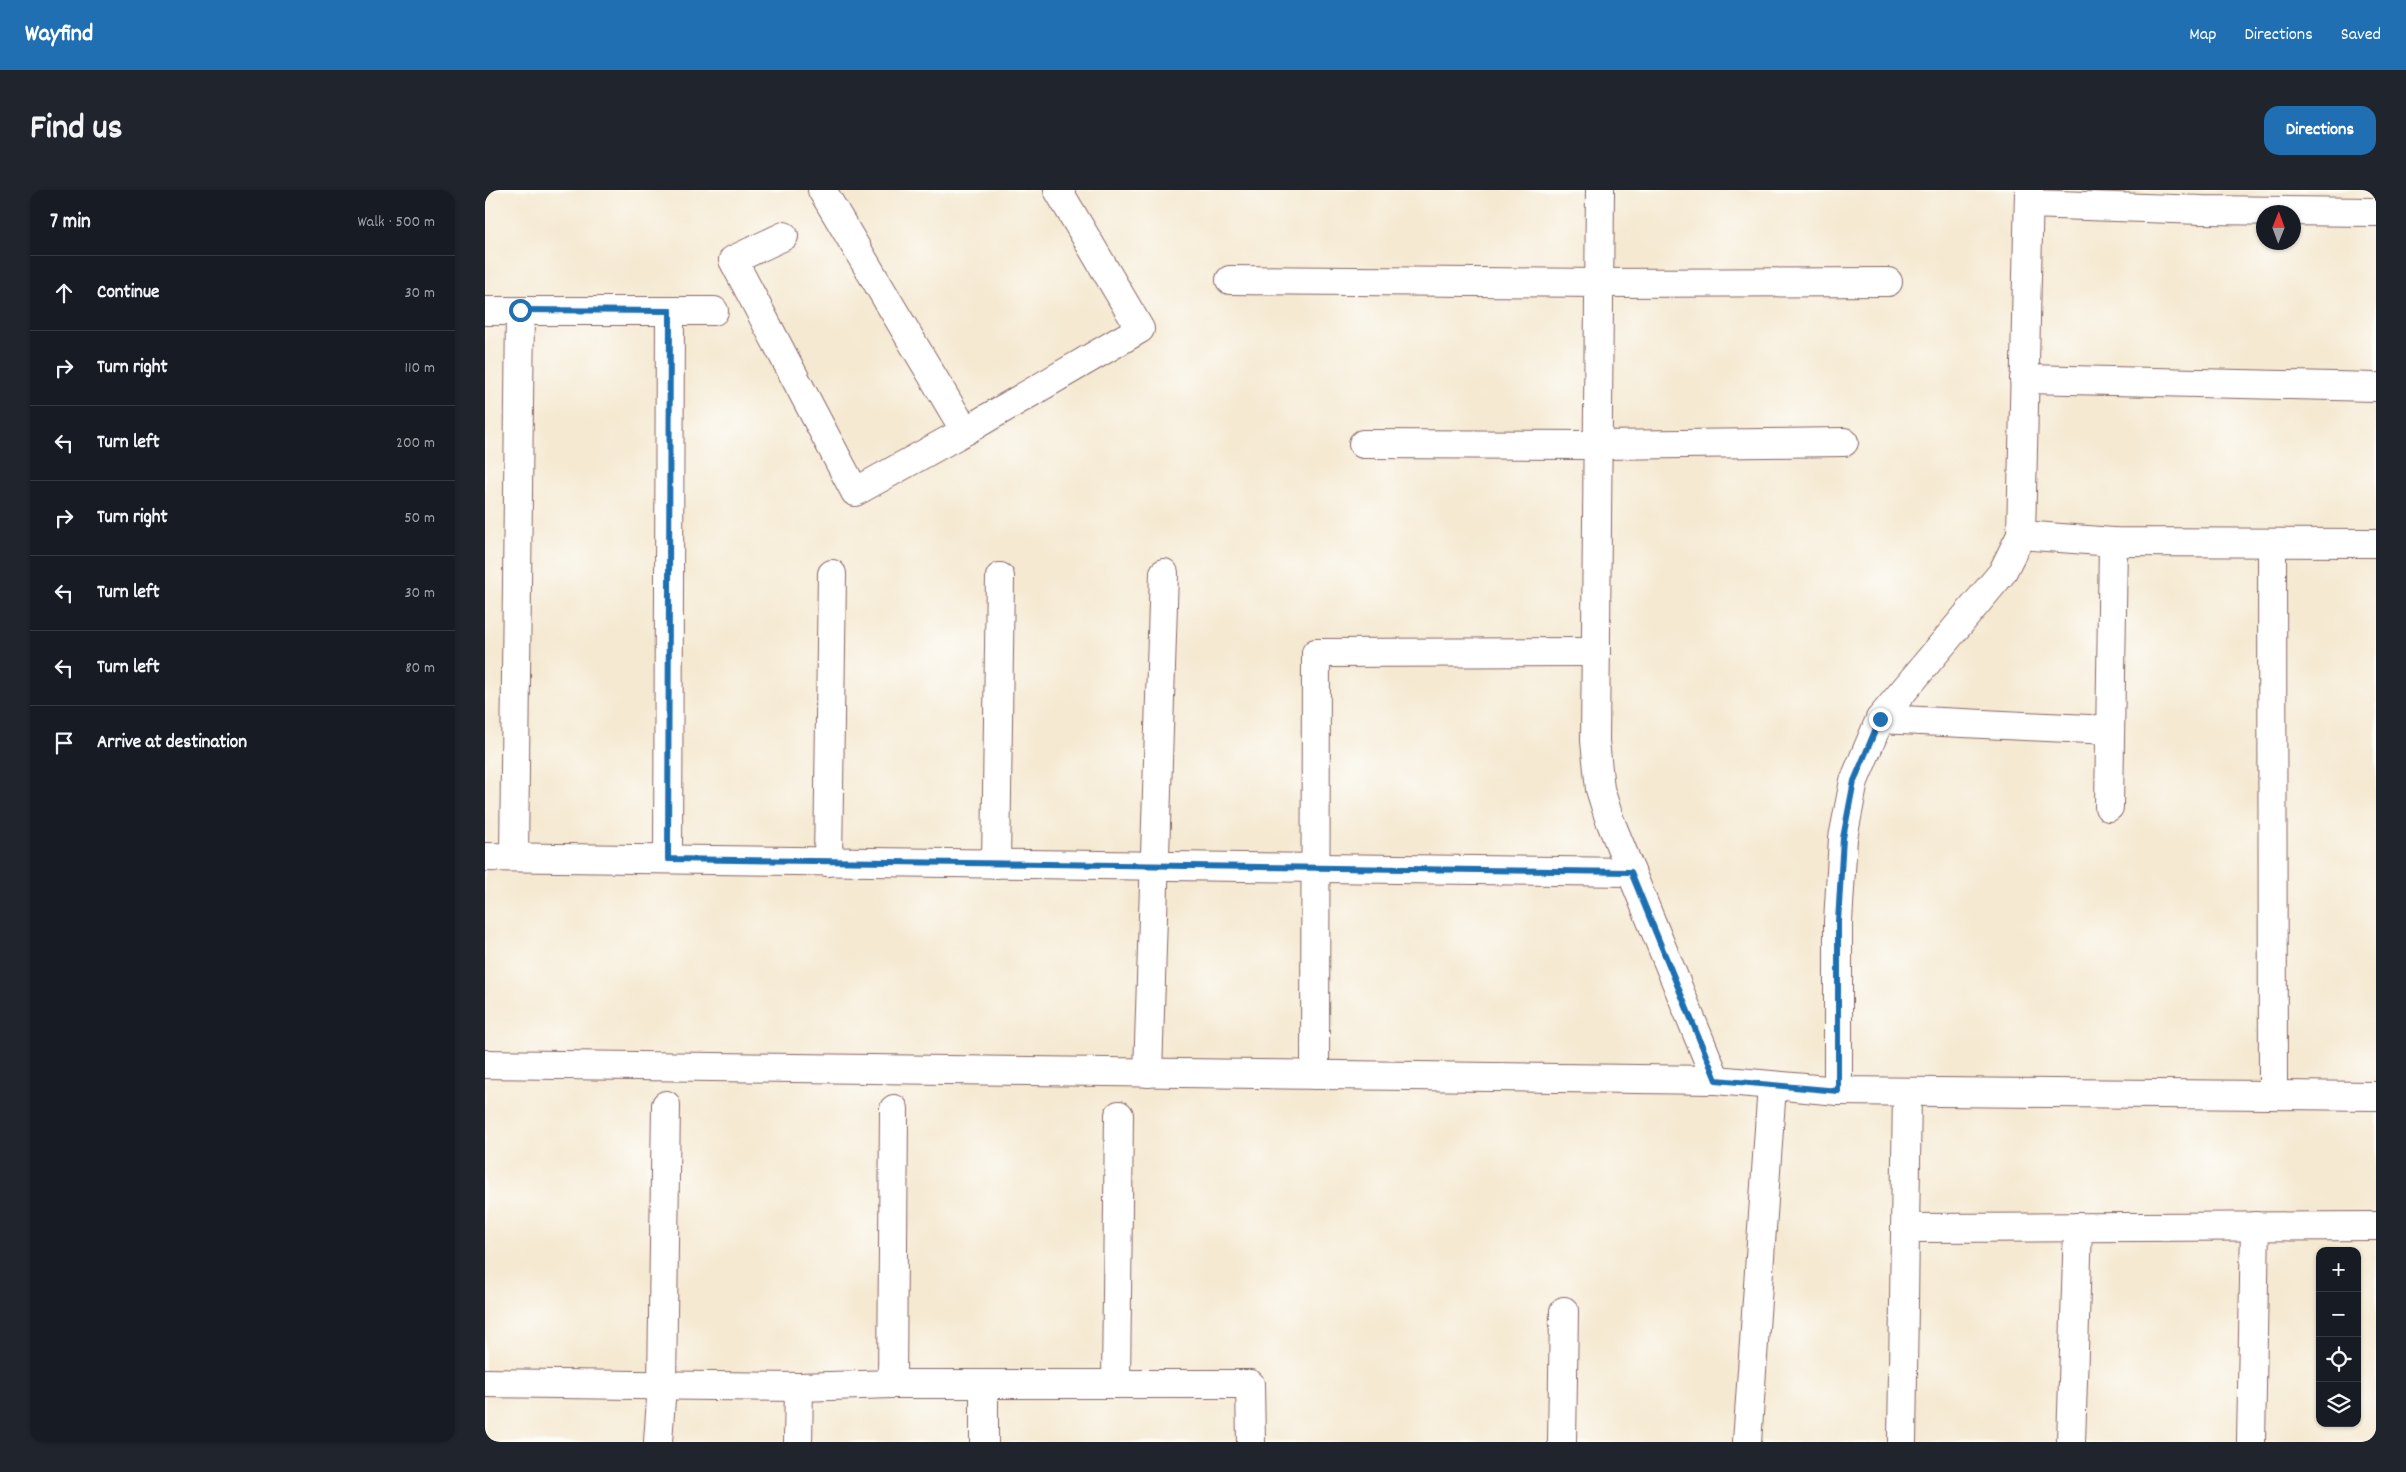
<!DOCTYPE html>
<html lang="en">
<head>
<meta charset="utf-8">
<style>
	:root { --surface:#171b24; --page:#20242c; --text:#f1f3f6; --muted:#9ea1a6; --line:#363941; --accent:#1f6fb2 }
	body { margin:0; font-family:Dekko,sans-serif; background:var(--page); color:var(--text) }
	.controls { position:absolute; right:15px; bottom:15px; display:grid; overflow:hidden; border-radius:10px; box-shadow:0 1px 4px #0004 }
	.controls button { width:45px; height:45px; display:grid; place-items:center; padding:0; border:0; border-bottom:1px solid var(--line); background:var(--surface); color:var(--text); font:25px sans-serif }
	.compass { position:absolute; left:1771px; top:15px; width:45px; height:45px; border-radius:50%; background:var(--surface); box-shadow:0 1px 4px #0004; rotate:1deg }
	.stop { position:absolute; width:15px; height:15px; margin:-11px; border:4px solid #1f6fb2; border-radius:50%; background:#fff }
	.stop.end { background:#1f6fb2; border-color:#fff; box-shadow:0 1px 5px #0008 }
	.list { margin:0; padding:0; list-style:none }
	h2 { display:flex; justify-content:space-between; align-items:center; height:65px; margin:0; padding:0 20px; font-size:21px }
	h2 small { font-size:16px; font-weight:400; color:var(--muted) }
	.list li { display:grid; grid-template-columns:32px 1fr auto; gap:15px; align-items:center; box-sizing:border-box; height:75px; padding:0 20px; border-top:1px solid var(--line) }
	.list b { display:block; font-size:19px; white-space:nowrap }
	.list em { font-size:16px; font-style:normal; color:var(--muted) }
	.icon { flex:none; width:28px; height:28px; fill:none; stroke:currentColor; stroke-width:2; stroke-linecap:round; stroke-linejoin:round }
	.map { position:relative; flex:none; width:1891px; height:1252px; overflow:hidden; border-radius:15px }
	header { display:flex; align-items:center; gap:30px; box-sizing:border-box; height:70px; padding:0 25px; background:var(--accent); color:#fff }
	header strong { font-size:24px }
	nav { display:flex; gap:28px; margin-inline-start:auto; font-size:18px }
	.intro { display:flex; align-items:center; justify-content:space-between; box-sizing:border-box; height:120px; padding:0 30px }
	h1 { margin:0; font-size:35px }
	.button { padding:12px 22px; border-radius:15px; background:var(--accent); color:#fff; font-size:18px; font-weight:700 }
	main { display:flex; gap:30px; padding:0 30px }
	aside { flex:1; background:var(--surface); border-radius:15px; box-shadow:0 1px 4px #0004 }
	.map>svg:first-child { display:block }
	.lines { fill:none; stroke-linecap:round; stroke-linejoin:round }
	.minor-casing { stroke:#866665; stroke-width:30 }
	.minor { stroke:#fff; stroke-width:28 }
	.route { stroke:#1f6fb2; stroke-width:6 }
</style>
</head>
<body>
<header>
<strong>Wayfind</strong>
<nav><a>Map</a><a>Directions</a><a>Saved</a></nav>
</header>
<div class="intro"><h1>Find us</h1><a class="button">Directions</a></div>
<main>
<aside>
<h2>7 min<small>Walk · 500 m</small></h2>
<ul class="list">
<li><svg class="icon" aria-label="ahead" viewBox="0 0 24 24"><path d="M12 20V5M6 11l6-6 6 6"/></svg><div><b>Continue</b></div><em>30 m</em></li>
<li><svg class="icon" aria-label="right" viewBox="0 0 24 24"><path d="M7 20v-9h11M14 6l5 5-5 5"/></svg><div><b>Turn right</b></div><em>110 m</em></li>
<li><svg class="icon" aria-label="left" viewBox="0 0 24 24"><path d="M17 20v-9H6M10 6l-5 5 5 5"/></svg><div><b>Turn left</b></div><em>200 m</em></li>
<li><svg class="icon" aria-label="right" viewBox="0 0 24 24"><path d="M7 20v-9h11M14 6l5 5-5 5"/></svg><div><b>Turn right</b></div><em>50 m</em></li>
<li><svg class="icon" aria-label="left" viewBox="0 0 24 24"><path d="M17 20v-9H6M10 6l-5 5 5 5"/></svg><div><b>Turn left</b></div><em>30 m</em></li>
<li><svg class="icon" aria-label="left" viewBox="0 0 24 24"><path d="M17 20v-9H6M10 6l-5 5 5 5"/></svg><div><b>Turn left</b></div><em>80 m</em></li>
<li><svg class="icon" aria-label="arrive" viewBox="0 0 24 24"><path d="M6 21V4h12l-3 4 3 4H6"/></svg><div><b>Arrive at destination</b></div></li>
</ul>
</aside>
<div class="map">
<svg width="1891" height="1252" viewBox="0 0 1891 1252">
	<rect width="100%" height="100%" fill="#fdfcf7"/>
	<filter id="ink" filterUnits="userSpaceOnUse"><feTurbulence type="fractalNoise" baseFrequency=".02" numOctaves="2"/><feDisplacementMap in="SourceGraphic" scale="10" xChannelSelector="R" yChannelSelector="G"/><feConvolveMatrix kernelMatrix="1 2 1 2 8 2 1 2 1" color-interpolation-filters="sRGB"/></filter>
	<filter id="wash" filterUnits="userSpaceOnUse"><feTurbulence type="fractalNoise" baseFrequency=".0096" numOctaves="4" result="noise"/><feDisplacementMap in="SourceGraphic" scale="20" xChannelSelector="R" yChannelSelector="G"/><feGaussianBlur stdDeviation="1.12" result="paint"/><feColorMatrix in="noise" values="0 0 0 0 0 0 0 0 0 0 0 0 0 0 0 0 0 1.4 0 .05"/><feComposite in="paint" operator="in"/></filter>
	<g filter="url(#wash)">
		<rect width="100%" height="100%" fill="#f5e9d2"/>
	</g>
	<g filter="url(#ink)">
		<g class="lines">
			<defs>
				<g id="minor">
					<path d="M337,0L480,241L655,139L573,0"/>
					<path d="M1115,0L1110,551L1115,599L1124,628L1231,890"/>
					<path d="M1544,14L1717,20L1891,22"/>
					<path d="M299,46L248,70L370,302L480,241"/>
					<path d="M745,90L1114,93L1403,92"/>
					<path d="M0,121H229"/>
					<path d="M1539,189L1891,197"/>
					<path d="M878,254L1114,255L1359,252"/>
					<path d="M1536,345L1628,352L1891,353"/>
					<path d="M1787,354L1788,905"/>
					<path d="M1395,529L1625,540"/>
					<path d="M1624,617L1628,352"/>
					<path d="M0,667L1146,682"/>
					<path d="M29,667L35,121"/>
					<path d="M183,669L185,121"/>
					<path d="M343,672L347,384"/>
					<path d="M511,674L515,387"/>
					<path d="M0,874L1231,890L1353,901L1891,906"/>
					<path d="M663,883L679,383"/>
					<path d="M830,885L831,463L1111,462"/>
					<path d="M1353,901V732L1358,648L1369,591L1395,529L1517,383L1536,345L1544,0"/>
					<path d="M1420,1038L1891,1036"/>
					<path d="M0,1193L314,1197L407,1194H765L766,1252"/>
					<path d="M407,1194L409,919"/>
					<path d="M499,1194V1252"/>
					<path d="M631,1194L634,925"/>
					<path d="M173,1252L177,1194L181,915"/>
					<path d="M313,1252L314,1197"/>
					<path d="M1077,1252L1079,1121"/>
					<path d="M1262,1252L1287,896"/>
					<path d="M1417,1252L1422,902"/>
					<path d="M1586,1252L1593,1037"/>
					<path d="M1766,1252L1770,1036"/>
				</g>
			</defs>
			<!-- minor casing -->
			<use href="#minor" class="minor-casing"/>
			<!-- minor -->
			<use href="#minor" class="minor"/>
		</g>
	</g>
	<g class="lines" filter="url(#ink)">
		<!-- route -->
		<path class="route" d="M35,120L185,121L183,669L1146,682L1231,890L1353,901V732L1358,648L1369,591L1395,529"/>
	</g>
</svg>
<div class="controls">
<button>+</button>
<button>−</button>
<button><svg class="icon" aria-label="locate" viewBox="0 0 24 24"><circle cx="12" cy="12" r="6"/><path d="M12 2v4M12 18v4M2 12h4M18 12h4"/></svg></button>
<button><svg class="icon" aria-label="layers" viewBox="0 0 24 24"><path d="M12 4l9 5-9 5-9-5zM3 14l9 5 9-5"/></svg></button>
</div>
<svg class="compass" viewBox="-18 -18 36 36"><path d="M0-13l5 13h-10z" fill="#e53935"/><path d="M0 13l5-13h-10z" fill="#9ea1a6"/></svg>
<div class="stop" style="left:35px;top:120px"></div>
<div class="stop end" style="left:1395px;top:529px"></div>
</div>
</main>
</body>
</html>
